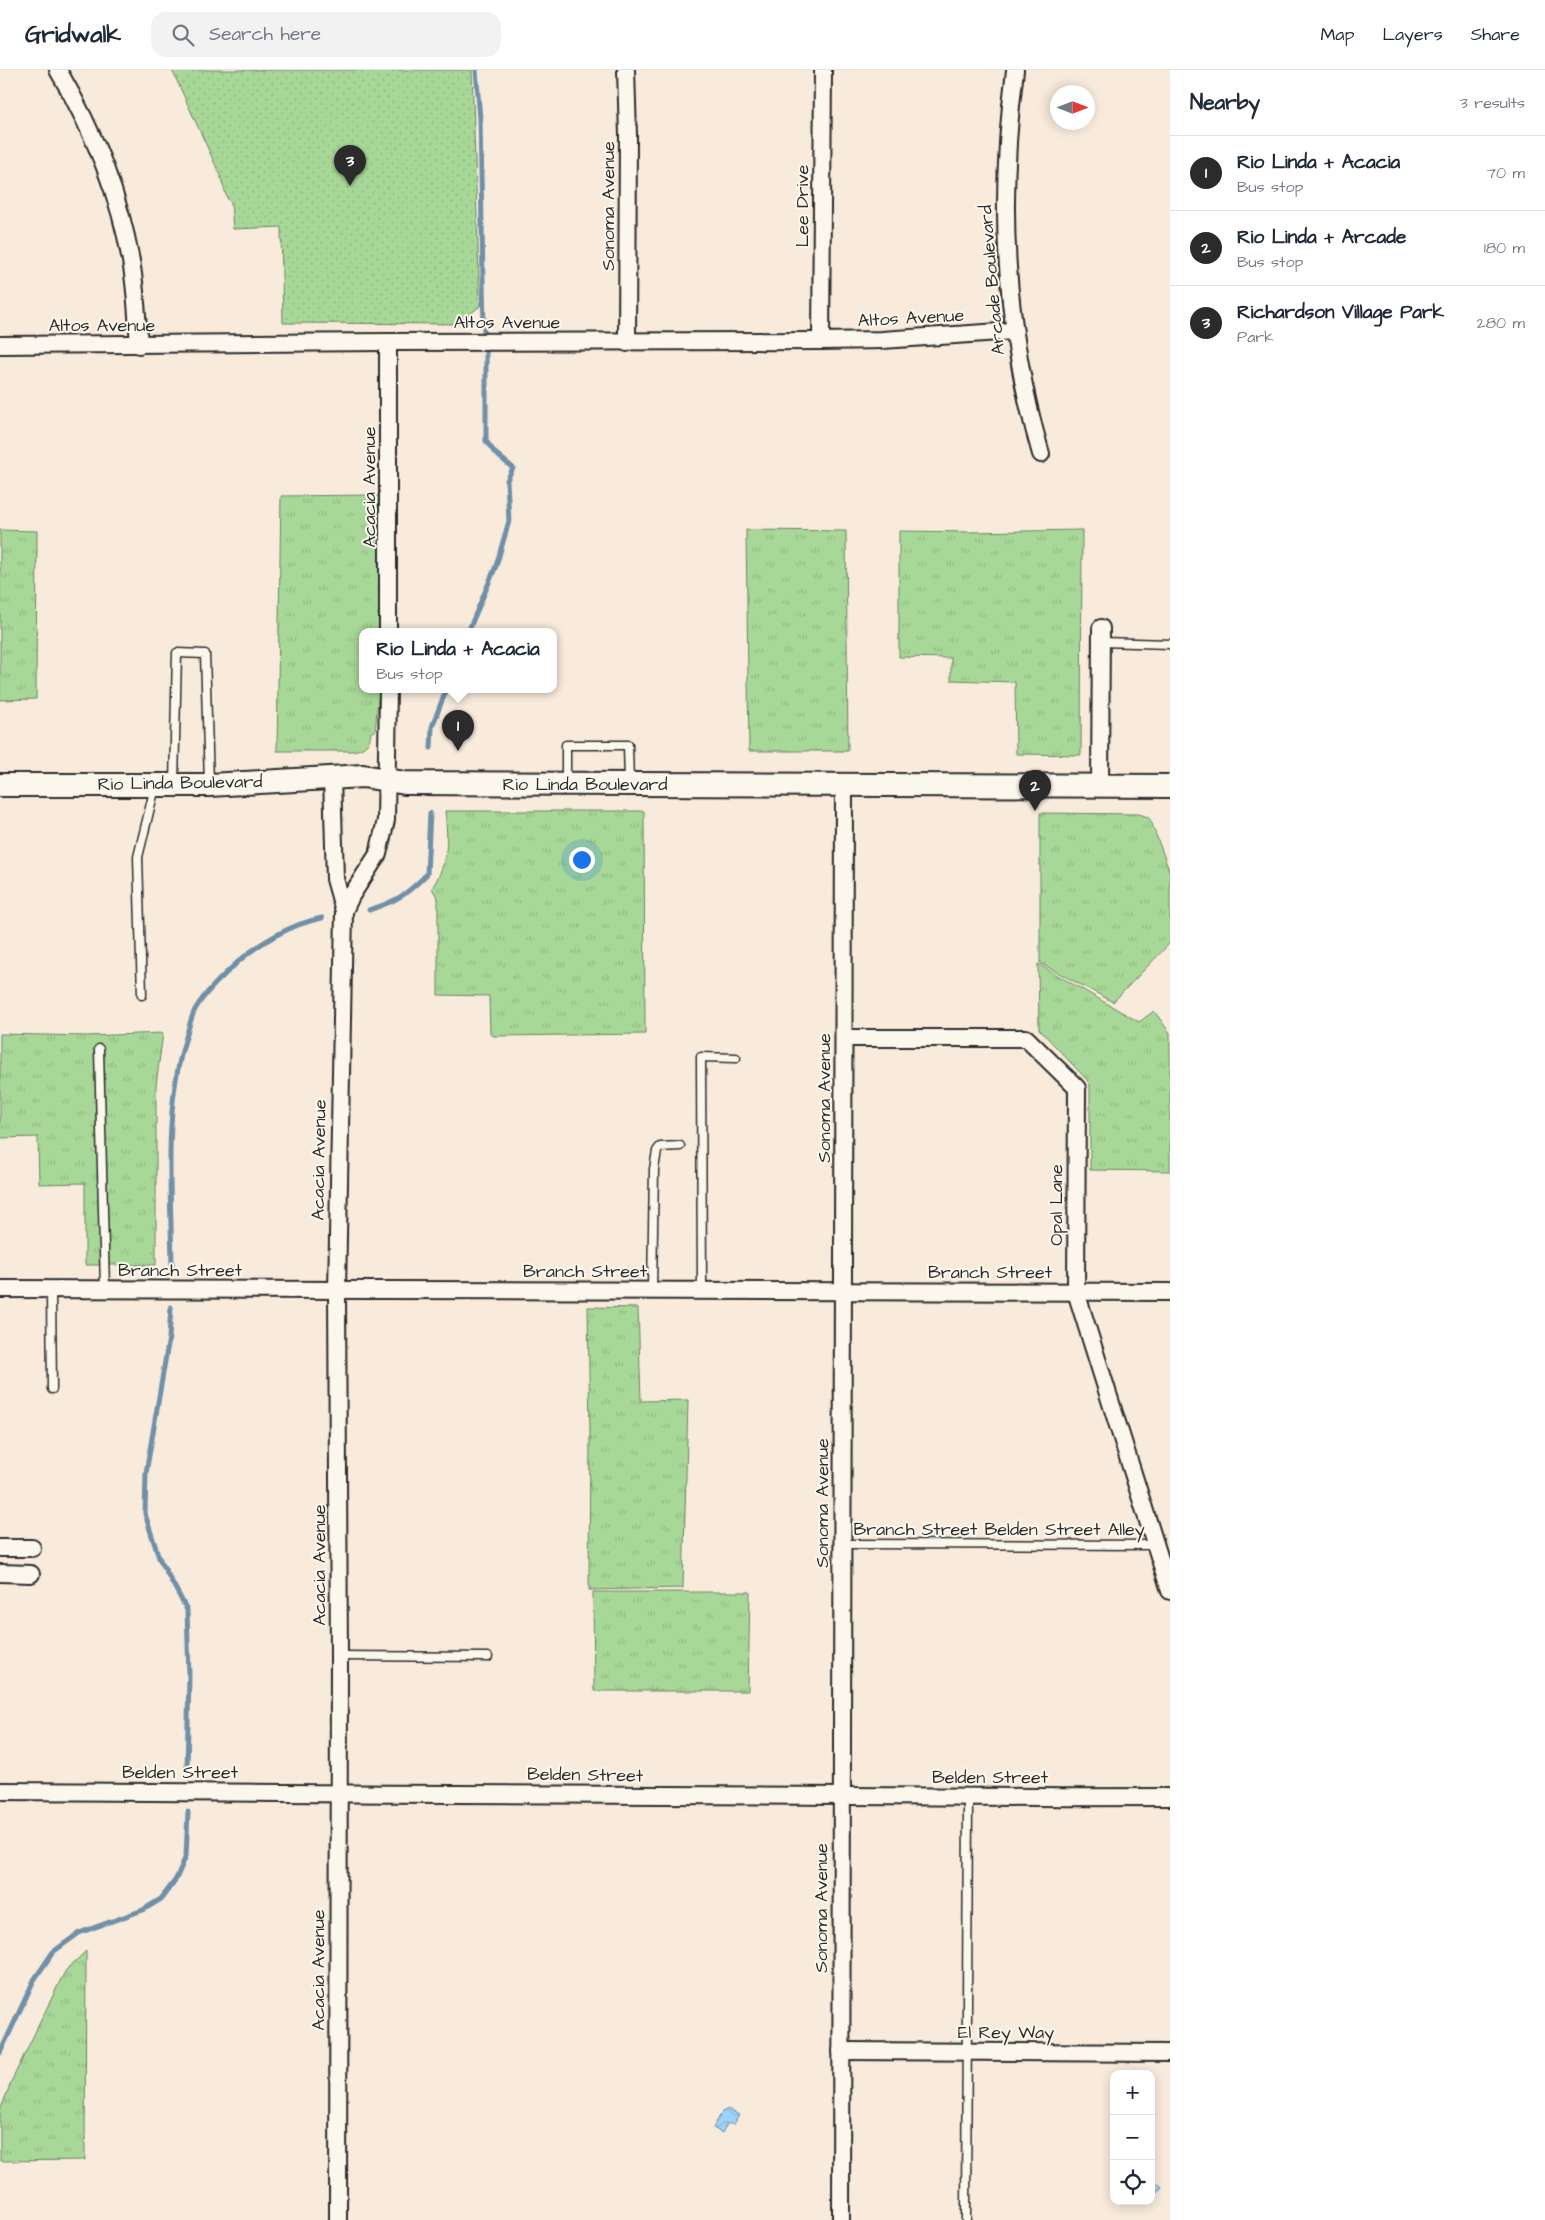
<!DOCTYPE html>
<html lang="en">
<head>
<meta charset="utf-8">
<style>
	:root { --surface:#fff; --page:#f2f2f3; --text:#1f2937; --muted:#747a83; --line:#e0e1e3; --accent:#2b2b2b }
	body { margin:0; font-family:"Architects Daughter",sans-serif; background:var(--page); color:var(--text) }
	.controls { position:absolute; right:15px; bottom:15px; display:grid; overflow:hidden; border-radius:10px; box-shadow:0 2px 12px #0003 }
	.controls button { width:45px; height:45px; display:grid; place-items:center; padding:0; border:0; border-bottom:1px solid var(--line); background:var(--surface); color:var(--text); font:25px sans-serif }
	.compass { position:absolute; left:1050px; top:15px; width:45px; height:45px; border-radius:50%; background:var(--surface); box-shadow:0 2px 12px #0003; rotate:90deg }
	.you { position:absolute; left:581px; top:789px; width:18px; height:18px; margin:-12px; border:4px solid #fff; border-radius:50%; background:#1a73e8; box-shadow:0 0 0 8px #1a73e833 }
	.badge { display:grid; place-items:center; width:32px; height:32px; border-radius:50%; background:var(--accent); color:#fff; font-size:16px; font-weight:700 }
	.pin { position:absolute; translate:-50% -41px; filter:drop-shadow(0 1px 2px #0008) }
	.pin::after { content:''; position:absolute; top:26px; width:18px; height:15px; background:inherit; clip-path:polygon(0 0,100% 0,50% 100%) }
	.popup { position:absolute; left:359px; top:558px; width:198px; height:65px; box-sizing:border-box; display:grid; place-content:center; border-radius:10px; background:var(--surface); filter:drop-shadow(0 1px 4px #0005); font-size:16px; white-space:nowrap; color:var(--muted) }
	.popup b { font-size:19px; color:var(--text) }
	.popup::after { content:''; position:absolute; left:50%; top:100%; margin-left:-10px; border:10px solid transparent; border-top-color:var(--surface) }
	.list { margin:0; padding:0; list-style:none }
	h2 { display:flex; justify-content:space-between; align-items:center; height:65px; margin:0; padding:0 20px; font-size:21px }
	h2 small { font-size:16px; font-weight:400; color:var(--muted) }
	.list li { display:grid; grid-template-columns:32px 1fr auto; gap:15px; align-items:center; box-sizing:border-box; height:75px; padding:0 20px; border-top:1px solid var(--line) }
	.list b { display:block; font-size:19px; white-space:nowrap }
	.list p { margin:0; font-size:16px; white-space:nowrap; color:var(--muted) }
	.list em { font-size:16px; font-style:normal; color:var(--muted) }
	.icon { flex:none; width:28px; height:28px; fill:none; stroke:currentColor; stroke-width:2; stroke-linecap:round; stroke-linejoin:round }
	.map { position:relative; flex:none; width:1170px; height:2150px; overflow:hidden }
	header { display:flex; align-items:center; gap:30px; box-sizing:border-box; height:70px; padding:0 25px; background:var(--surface); border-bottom:1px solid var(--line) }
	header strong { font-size:24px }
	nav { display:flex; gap:28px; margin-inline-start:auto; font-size:18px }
	.search { width:350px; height:45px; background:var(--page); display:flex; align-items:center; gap:12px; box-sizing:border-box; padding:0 18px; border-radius:15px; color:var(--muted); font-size:19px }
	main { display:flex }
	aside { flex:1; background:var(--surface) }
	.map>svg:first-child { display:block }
	.grass { fill:url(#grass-tufts); stroke:#6a8262 }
	.park { fill:url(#park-dots); stroke:#6a8262 }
	.water { fill:url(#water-waves); stroke:#6f90a8 }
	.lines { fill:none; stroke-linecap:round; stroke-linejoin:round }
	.stream { stroke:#6f90a8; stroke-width:5 }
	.service-casing { stroke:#2b2b2b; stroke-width:11 }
	.minor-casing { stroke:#2b2b2b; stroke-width:20 }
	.secondary-casing { stroke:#2b2b2b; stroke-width:26 }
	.service { stroke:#fbf7ec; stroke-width:8 }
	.minor { stroke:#fbf7ec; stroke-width:16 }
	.secondary { stroke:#fbf7ec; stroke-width:22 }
	.labels { text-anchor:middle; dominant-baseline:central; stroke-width:4; stroke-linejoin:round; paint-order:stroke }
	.street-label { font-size:18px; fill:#2b2b2b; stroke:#fbf7ec }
</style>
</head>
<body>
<header>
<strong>Gridwalk</strong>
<div class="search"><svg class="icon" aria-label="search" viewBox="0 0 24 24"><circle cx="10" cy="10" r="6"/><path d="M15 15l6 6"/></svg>Search here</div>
<nav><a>Map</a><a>Layers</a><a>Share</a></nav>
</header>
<main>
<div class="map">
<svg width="1170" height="2150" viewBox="0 0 1170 2150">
	<defs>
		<pattern id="grass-tufts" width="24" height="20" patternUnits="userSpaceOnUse" patternTransform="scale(1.25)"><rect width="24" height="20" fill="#a8d898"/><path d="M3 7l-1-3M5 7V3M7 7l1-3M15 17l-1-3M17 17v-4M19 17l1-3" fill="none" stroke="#91ba83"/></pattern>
		<pattern id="park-dots" width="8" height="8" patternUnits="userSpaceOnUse" patternTransform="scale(1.25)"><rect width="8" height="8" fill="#a8d898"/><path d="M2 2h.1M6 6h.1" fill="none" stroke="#91ba83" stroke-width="1.8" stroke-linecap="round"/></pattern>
		<pattern id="water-waves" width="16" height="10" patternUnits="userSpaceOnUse" patternTransform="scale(1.25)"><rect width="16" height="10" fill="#9dd4fc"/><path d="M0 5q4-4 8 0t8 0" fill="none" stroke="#87b6d8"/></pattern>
	</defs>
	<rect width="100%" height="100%" fill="#f8ebdc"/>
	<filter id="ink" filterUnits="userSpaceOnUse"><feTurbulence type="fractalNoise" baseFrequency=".02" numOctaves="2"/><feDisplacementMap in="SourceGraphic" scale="10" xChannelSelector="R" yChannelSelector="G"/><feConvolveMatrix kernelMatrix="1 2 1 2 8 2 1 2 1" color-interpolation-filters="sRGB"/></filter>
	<g filter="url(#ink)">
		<!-- grass -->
		<g class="grass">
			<path d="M379,425V562H363V620H379L375,661L371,662C370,674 365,679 353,681H277L281,426Z"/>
			<path d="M0,460L37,461L36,629L0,630Z"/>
			<path d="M746,460L846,461L848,681H749Z"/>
			<path d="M1082,460L1081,685L1016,684L1015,612L951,610V588L899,587V461L970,462Z"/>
			<path d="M445,741H644L645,964L494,966L490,964L489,926L438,925V829L432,818C449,791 448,771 445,741Z"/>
			<path d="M1040,743L1139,744L1148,747L1151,751L1170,803V873L1113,932L1040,893Z"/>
			<path d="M1038,894L1139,952L1154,941L1170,963V1101L1090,1100V1013L1039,959Z"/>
			<path d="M163,963L156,1015V1195H85V1113L39,1114L38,1067L0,1068V964L87,966Z"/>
			<path d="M588,1237L638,1238L641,1331L688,1330L683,1518L589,1520L590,1364Z"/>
			<path d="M593,1522H750L748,1621H594Z"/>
			<path d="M86,1881L85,2090L0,2091V2041L12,2010L61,1909L66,1900Z"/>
		</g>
		<!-- park -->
		<path class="park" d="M172,0H472L480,236L469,245V254L283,253L281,157L233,159L231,133L227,128L220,105Z"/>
		<!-- water -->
		<g class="water">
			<path d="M728,2039L739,2045L734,2054H727L722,2063L713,2058L722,2042Z"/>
			<path d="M1151,2112L1158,2113L1162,2117L1155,2125H1151Z"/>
		</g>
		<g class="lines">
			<!-- stream -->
			<g class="stream">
				<path d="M476,0L480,49L484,262"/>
				<path d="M468,562L496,496L509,451L507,410L513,398L495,383L486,371V281"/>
				<path d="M431,678L432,657L446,620"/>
				<path d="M369,840C397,831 406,825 427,804L430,743"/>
				<path d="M172,1196C171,1121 163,1040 186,967C189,958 191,946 196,938C207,920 224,905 239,891C262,871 292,854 322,848"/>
				<path d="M171,1237L169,1268L146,1403L145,1444L159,1488L187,1540L189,1606L187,1700"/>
				<path d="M0,1983L34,1910L53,1882L79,1863L143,1840L161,1829L176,1809L186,1786L188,1742"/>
			</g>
			<defs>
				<g id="service">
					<path d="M1101,572L1170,574"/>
					<path d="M566,712V675H628L629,712"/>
					<path d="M174,713L177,583L205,584L209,713"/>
					<path d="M142,925L138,787L155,717"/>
					<path d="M99,979L105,1219"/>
					<path d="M51,1221L52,1319"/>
					<path d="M652,1221L654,1099L657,1081L660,1077L680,1076"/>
					<path d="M702,1221L701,987L736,988"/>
					<path d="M842,1474L1155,1475"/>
					<path d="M339,1586L488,1587"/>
					<path d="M966,2150L968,1727"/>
				</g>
				<g id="minor">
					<path d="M58,0C93,60 119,122 131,191C136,219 137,247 139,275"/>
					<path d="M626,0L628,65L627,273"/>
					<path d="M1015,0C998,132 1004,256 1041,384"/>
					<path d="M821,271L823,0"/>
					<path d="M0,275L388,272L821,271L882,270L1014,261"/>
					<path d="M388,562V272"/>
					<path d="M332,707L335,809L344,841L337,1221L339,1586L338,2150"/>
					<path d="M1100,715L1101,558"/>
					<path d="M344,841L351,826L378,784L386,750L388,620"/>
					<path d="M844,968H1026L1077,1018L1076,1222L1170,1521"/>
					<path d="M0,1219L1170,1222"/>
					<path d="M0,1478H32"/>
					<path d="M0,1503L31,1504"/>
					<path d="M0,1721C390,1723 780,1728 1170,1727"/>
					<path d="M841,1981L1170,1983"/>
					<path d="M841,2150L844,715"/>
				</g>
				<path id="secondary" d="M0,715H209L363,706L405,713L1170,716"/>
			</defs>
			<!-- service casing -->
			<use href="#service" class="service-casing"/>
			<!-- minor casing -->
			<use href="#minor" class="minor-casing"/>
			<!-- secondary casing -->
			<use href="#secondary" class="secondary-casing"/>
			<!-- service -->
			<use href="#service" class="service"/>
			<!-- minor -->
			<use href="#minor" class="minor"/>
			<!-- secondary -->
			<use href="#secondary" class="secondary"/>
		</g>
	</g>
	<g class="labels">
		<!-- street labels -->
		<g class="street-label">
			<text transform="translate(608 136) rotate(-90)">Sonoma Avenue</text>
			<text transform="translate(802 136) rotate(-90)">Lee Drive</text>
			<text transform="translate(992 210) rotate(-95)">Arcade Boulevard</text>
			<text transform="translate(911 248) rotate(-3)">Altos Avenue</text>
			<text x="507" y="252">Altos Avenue</text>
			<text x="102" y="255">Altos Avenue</text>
			<text transform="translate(369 417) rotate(-90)">Acacia Avenue</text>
			<text transform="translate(180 713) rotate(-1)">Rio Linda Boulevard</text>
			<text x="585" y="714">Rio Linda Boulevard</text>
			<text transform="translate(824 1028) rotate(-90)">Sonoma Avenue</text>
			<text transform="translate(319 1090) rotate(-89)">Acacia Avenue</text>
			<text transform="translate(1056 1135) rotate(-90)">Opal Lane</text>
			<text x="180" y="1200">Branch Street</text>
			<text x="585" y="1201">Branch Street</text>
			<text x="990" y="1202">Branch Street</text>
			<text transform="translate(822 1433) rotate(-90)">Sonoma Avenue</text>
			<text x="999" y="1459">Branch Street Belden Street Alley</text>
			<text transform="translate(319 1495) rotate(-90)">Acacia Avenue</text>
			<text x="180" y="1702">Belden Street</text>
			<text transform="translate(585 1705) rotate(1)">Belden Street</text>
			<text x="990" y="1707">Belden Street</text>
			<text transform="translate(821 1838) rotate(-90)">Sonoma Avenue</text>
			<text transform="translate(318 1900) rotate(-90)">Acacia Avenue</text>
			<text x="1006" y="1962">El Rey Way</text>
		</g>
	</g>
</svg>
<div class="controls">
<button>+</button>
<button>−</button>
<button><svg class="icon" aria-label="locate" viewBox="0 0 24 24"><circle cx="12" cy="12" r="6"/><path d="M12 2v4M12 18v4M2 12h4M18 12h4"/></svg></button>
</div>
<svg class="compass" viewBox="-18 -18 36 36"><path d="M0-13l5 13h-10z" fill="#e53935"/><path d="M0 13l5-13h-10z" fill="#747a83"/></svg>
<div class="you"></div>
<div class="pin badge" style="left:458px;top:681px">1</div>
<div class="popup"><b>Rio Linda + Acacia</b>Bus stop</div>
<div class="pin badge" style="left:1035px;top:741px">2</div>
<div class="pin badge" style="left:350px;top:116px">3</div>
</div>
<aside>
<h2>Nearby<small>3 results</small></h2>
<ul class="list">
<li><span class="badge">1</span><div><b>Rio Linda + Acacia</b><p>Bus stop</p></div><em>70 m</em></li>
<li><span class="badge">2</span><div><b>Rio Linda + Arcade</b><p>Bus stop</p></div><em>180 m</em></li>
<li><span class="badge">3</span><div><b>Richardson Village Park</b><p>Park</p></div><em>280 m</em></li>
</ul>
</aside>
</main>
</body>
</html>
